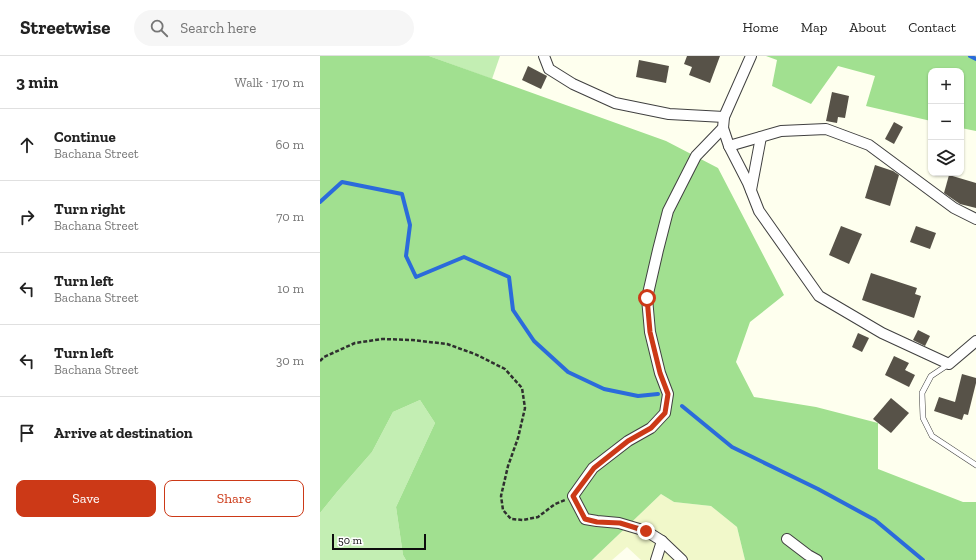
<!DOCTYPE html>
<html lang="en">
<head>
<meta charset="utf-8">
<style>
	:root { --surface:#fff; --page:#f6f6f6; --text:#222; --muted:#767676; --line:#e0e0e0; --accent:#cc3917 }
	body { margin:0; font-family:"Zilla Slab",serif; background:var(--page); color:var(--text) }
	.controls { position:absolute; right:12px; top:12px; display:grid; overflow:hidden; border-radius:8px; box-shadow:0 1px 3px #0004 }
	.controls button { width:36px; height:36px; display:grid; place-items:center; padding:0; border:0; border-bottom:1px solid var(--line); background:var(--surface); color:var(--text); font:20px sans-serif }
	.scale { position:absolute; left:12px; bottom:10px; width:94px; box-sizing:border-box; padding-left:4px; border:2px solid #0d0d0d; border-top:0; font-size:11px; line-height:14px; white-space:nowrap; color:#0d0d0d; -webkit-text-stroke:3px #fff; paint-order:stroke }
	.stop { position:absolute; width:12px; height:12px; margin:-9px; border:3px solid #cc3917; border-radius:50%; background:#fff }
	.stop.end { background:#cc3917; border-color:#fff; box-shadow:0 1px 4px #0008 }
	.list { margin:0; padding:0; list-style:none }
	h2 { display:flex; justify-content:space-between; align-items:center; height:52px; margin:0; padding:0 16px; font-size:17px }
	h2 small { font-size:13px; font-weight:400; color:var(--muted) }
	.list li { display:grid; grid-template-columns:26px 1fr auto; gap:12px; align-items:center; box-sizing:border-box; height:72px; padding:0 16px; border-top:1px solid var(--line) }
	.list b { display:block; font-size:15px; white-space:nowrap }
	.list p { margin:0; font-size:13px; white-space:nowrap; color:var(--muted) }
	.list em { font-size:13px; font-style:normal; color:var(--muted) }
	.actions { display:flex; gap:8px; padding:12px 16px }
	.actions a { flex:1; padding:9px 0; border:1px solid var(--accent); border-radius:8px; text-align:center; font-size:14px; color:var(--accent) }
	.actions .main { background:var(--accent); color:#fff }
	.icon { flex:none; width:22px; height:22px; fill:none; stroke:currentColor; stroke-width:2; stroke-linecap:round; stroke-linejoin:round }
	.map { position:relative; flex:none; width:656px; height:504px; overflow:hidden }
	header { display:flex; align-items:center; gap:24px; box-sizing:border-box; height:56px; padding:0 20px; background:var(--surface); border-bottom:1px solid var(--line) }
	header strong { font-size:19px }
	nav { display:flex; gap:22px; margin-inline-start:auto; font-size:14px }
	.search { width:280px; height:36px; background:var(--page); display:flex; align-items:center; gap:10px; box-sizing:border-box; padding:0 14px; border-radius:22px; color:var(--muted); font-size:15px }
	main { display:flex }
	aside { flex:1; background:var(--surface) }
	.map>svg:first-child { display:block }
	.farmland { fill:#f1f8ca }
	.green { fill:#c3eeb3 }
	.forest { fill:#a1e090 }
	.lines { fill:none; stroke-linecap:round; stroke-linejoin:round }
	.stream { stroke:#2b6bdb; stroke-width:4 }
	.building { fill:#575248 }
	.service-casing { stroke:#404040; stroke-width:6 }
	.minor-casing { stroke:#404040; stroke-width:12 }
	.path { stroke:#2f2f2f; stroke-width:2.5; stroke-dasharray:4 2; stroke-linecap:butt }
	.service { stroke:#fff; stroke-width:5 }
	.minor { stroke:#fff; stroke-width:10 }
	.route { stroke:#cc3917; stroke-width:5 }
</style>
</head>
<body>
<header>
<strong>Streetwise</strong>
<div class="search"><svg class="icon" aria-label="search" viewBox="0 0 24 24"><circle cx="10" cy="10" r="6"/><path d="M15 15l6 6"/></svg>Search here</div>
<nav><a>Home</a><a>Map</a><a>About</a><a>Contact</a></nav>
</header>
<main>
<aside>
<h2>3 min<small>Walk · 170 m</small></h2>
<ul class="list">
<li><svg class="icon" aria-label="ahead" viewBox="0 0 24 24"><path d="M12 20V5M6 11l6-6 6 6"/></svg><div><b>Continue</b><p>Bachana Street</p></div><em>60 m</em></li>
<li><svg class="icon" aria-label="right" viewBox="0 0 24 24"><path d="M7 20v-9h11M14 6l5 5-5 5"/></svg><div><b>Turn right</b><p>Bachana Street</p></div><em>70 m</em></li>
<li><svg class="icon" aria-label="left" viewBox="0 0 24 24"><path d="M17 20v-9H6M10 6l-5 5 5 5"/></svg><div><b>Turn left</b><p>Bachana Street</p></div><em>10 m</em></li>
<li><svg class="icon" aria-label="left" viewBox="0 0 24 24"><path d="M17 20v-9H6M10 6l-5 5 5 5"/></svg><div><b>Turn left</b><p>Bachana Street</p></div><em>30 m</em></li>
<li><svg class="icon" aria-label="arrive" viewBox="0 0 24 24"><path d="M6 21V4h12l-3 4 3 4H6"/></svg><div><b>Arrive at destination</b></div></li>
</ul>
<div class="actions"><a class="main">Save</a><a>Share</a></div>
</aside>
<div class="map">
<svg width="656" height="504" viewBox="0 0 656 504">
	<rect width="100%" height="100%" fill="#feffee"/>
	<!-- farmland -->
	<path class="farmland" d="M341,438L354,446L391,450L417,471L425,504H321L307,491L292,504H272Z"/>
	<!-- green -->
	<g class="green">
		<path d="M109,0H180L172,23Z"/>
		<path d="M100,344L115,367L76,451L83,499L86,504H0V457L17,436L52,396L73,356Z"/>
	</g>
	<!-- forest -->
	<g class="forest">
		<path d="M0,0H109L346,85L398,112L464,239L430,266L416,306L434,341L496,351L558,367V413L643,446H656V504H425L417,471L391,450L354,446L341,438L272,504H86L83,499L76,451L115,367L100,344L73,356L52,396L17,436L0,457Z"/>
		<path d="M446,0H656V75L641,72V15H611V65L546,50L555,20L518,10L491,48L452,30L457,4Z"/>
	</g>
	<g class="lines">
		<!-- stream -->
		<g class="stream">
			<path d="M650,0L656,3"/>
			<path d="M0,146L22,126L82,138L90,169L86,200L96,221L144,201L189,221L193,254L214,285L248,316L284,333L318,340L338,338"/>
			<path d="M362,350L412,391L498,433L555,464L603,504"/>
		</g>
	</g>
	<!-- building -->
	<g class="building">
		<path d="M367,0H400L390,27L369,19L372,11L364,8Z"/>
		<path d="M319,4L349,10L346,27L316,21Z"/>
		<path d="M208,10L227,20L221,33L202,24Z"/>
		<path d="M512,36L529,40L525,62L518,61L517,67L506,65Z"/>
		<path d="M574,66L583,71L574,88L565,83Z"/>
		<path d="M555,109L573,115L579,119L570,150L545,142Z"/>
		<path d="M629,119L656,127V152L640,148L624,137Z"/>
		<path d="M521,170L542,178L529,208L509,199Z"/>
		<path d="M596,170L616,177L610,193L590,186Z"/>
		<path d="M551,217L597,232L595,238L601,240L594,262L542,244Z"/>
		<path d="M598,274L610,280L605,290L593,284Z"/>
		<path d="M538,277L549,282L542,296L532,291Z"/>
		<path d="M574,300L589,307L585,314L595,319L589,331L565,319Z"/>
		<path d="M642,318L656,322V327L648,359L644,358L642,364L614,355L619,341L635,346Z"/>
		<path d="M571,342L589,357L571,377L553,363Z"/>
	</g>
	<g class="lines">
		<defs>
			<path id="service" d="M629,308L611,320L602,337L603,362L612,380L656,409"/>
			<g id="minor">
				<path d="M224,0L229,13L253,28L295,47L349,58L404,61"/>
				<path d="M403,72L409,90L428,127L439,155L499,240L562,277L629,308L656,285"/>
				<path d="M409,90L461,75L506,73L549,89L634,152L656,163"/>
				<path d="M431,134L441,81"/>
				<path d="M467,483L488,499L497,504"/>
				<path d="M336,504L342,485"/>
				<path d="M362,504L342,485L326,475L299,467L277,465L265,463L253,440L273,412L308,385L331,372L345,357L348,338L340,317L330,276L327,242L338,194L348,155L376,100L403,72L404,61L431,0"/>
			</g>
		</defs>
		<!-- service casing -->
		<use href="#service" class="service-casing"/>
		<!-- minor casing -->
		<use href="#minor" class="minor-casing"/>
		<!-- path -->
		<path class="path" d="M0,305L4,301L35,287L62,283L92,284L127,288L155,298L185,313L202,332L205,352L198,382L188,410L181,440L183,454L191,463L203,464L218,461L235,448L245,444"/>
		<!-- service -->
		<use href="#service" class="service"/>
		<!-- minor -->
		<use href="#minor" class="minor"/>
	</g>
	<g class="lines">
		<!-- route -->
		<path class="route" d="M326,475L300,467L277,466L265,463L253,440L274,412L308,385L331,372L345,357L348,338L340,317L330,276L327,242"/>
	</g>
</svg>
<div class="controls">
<button>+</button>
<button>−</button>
<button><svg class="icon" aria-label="layers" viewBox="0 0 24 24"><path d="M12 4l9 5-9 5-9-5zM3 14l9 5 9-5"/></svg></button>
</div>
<div class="scale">50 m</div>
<div class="stop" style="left:327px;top:242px"></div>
<div class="stop end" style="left:326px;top:475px"></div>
</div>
</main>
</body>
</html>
